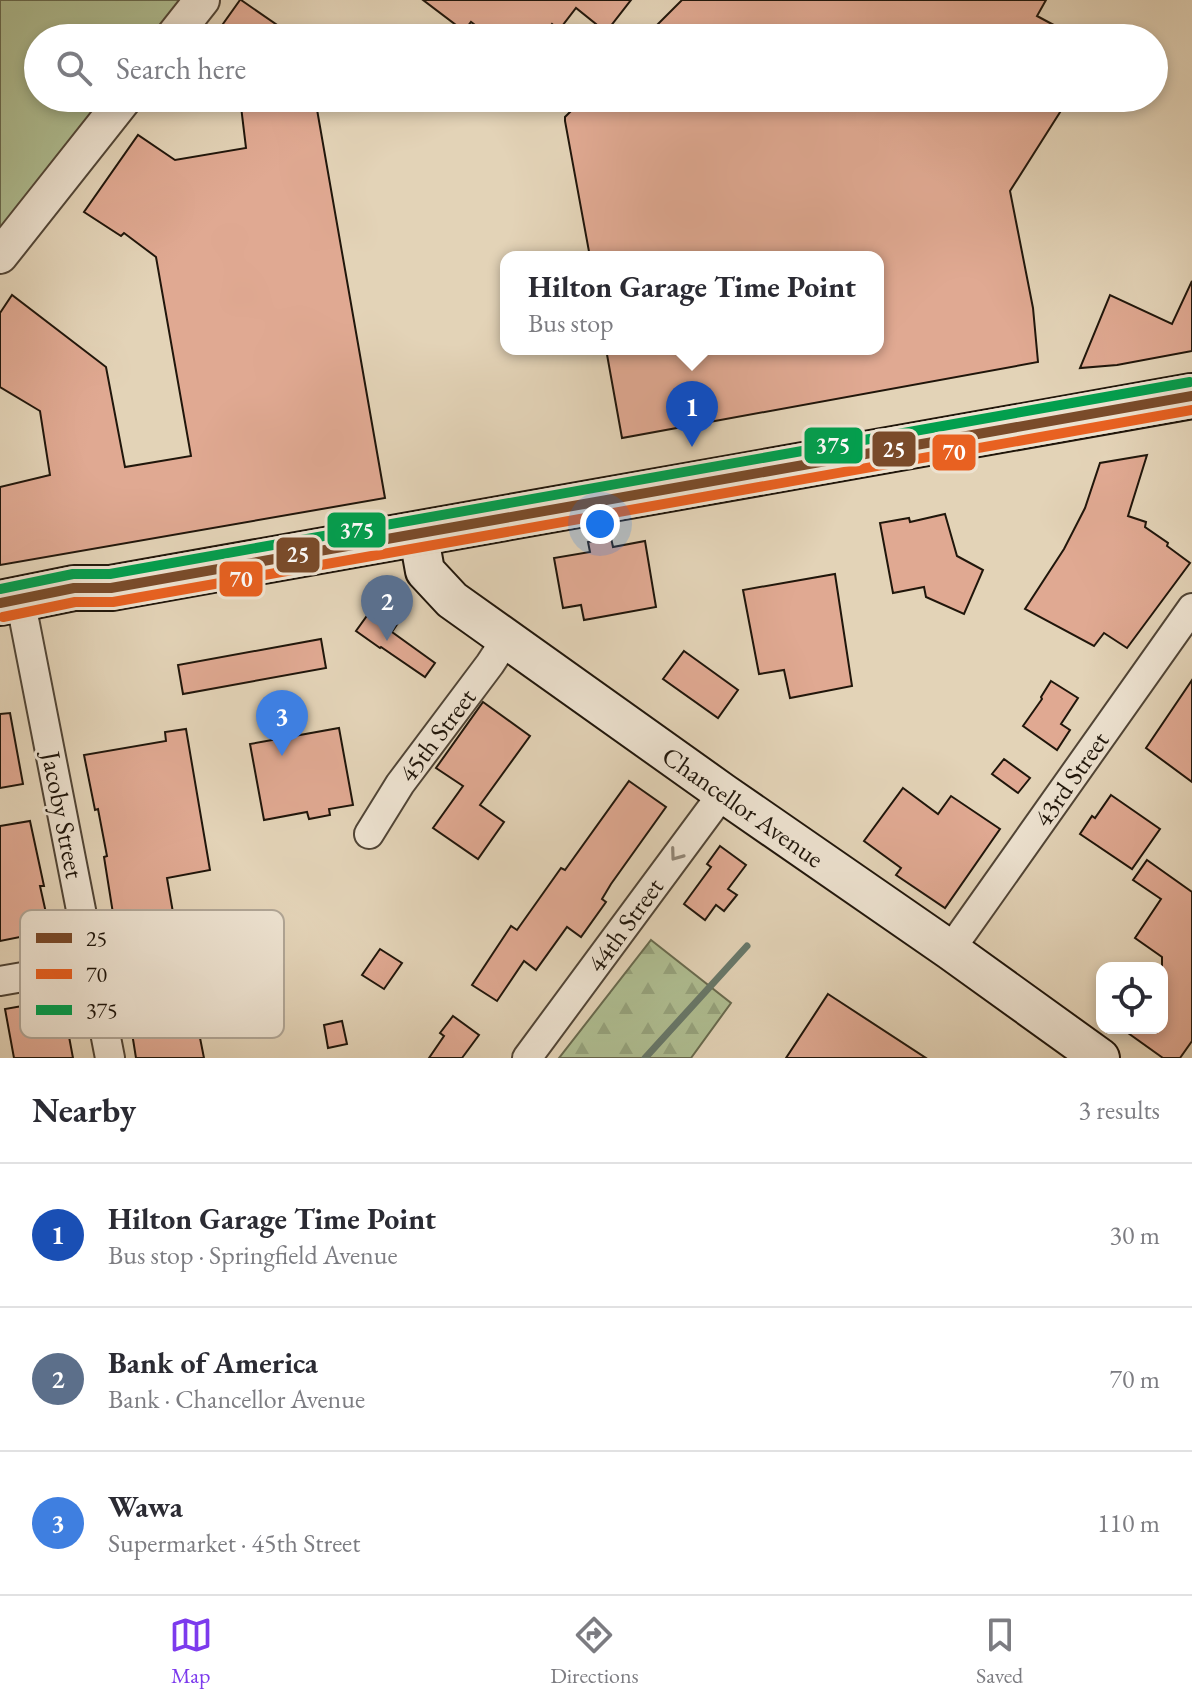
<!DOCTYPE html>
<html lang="en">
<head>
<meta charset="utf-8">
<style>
	:root { --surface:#fff; --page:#f2f2f3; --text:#2b2b33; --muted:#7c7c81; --line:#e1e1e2; --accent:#7c3aed }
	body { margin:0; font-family:"EB Garamond",serif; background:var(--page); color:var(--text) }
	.controls { position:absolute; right:24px; bottom:24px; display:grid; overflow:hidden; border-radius:16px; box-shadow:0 4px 12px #0003 }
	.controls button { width:72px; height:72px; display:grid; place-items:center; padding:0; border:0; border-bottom:2px solid var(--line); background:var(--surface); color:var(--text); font:40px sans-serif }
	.you { position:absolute; left:600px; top:524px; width:28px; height:28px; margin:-20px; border:6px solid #fff; border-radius:50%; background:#1a73e8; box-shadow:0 0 0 12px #1a73e833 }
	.badge { display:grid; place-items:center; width:52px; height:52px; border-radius:50%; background:var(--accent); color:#fff; font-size:26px; font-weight:700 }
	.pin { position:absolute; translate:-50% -66px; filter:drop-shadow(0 2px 4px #0008) }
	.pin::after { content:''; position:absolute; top:42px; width:28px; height:24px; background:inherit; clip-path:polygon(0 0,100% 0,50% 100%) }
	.popup { position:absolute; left:500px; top:251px; width:384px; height:104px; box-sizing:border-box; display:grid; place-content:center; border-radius:16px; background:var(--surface); filter:drop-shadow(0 2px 6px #0005); font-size:26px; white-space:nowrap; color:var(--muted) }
	.popup b { font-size:30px; color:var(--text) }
	.popup::after { content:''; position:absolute; left:50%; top:100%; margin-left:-16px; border:16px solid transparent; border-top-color:var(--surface) }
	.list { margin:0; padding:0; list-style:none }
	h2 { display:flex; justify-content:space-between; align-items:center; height:104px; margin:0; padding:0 32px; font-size:34px }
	h2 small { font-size:26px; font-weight:400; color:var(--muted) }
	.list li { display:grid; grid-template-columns:52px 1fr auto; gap:24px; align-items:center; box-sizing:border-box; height:144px; padding:0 32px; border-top:2px solid var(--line) }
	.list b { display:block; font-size:30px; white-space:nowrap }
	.list p { margin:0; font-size:26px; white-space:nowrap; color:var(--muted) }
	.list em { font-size:26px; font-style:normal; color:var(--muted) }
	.icon { flex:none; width:44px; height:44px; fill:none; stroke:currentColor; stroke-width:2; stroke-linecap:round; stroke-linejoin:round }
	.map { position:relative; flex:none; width:1192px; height:1058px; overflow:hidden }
	.search { position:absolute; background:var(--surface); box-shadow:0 4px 12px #0003; left:24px; right:24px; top:24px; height:88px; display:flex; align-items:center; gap:20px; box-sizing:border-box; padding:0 28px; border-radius:44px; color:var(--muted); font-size:30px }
	.sheet { height:536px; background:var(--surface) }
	nav { display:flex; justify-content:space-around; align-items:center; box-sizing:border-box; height:112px; border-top:2px solid var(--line); background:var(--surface); font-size:22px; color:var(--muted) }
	nav a { display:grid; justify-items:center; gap:4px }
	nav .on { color:var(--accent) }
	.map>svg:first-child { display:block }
	.green { fill:#afbe92; stroke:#686a4e; stroke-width:2 }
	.forest { fill:url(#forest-firs); stroke:#686a4e; stroke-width:2 }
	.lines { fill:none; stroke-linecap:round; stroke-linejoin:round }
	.stream { stroke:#67786a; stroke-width:7 }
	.building { fill:#e0a992; stroke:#20160b; stroke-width:2 }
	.minor-casing { stroke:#514536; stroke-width:32 }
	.tertiary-casing { stroke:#514536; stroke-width:38 }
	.secondary-casing { stroke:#20160b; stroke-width:42 }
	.primary-casing { stroke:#20160b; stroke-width:48 }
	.minor { stroke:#ede2d0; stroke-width:28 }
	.tertiary { stroke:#ede2d0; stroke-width:34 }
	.secondary { stroke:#ede2d0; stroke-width:38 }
	.primary { stroke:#e3d3b7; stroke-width:44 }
	.bus-1-casing { stroke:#ede2d0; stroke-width:16 }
	.bus-2-casing { stroke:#ede2d0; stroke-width:16 }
	.bus-3-casing { stroke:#ede2d0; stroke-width:16 }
	.bus-1 { stroke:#7a4b2a; stroke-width:10 }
	.bus-2 { stroke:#e86121; stroke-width:10 }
	.bus-3 { stroke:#029f4e; stroke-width:10 }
	.oneway { stroke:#918677 }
	.labels { text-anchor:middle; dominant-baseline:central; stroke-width:6; stroke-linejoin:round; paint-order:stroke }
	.street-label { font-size:26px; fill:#20160b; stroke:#ede2d0 }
	.key { fill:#ede2d0; stroke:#b0a595; stroke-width:2 }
	.key-label { font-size:22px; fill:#20160b }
	.line-badge { stroke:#ede2d0; stroke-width:3 }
	.badge-label { font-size:22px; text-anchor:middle; font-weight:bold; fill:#fff }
</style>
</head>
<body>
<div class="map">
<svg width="1192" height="1058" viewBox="0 0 1192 1058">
	<defs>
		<pattern id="forest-firs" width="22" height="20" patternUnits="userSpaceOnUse" patternTransform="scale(2)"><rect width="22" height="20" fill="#afbe92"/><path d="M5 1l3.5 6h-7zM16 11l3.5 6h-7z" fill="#96a37d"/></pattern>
	</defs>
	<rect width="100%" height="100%" fill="#e3d3b7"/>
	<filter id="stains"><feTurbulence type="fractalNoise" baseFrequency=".0025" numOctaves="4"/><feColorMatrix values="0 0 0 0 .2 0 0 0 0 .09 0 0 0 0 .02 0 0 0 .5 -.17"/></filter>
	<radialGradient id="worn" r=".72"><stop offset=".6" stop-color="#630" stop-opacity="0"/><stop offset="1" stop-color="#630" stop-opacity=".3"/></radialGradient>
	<!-- green -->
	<path class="green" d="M0,0H193L164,38H38V98H118L0,251Z"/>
	<!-- forest -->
	<path class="forest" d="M651,940L731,1003L691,1058H559Z"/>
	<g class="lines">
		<!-- stream -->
		<path class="stream" d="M645,1058L747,946"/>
	</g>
	<!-- building -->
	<g class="building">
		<path d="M240,0H241L296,38H213Z"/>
		<path d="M423,0H631L606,32L576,8L559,30L552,24L541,38H492L471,22L464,31Z"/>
		<path d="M682,0H1046L1037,16L1078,38H644Z"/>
		<path d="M240,98H315L385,498L0,565V487L50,475L40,411L0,387V313L12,295L106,367L125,467L191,456L156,257L124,233L121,236L84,212L138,135L175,160L246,148Z"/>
		<path d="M584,98H1069L1010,191L1033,308L1038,362L622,438L606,349H878V257H590L565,121V117Z"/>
		<path d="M1192,281V351L1117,365L1080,368L1110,295L1172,324Z"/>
		<path d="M1147,455L1128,516L1146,522L1145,527L1168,543L1167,546L1190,563L1127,648L1104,633L1094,646L1025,609L1064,549L1085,508L1100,463Z"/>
		<path d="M945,514L957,556L983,570L964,614L926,597L924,587L893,593L880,523L909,518L910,522Z"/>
		<path d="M611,538L613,547L645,541L656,607L584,620L581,605L563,608L554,558L590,552L588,542Z"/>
		<path d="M835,574L852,686L790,698L784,670L759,674L743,590Z"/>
		<path d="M374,606L398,623L392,632L435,663L425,677L381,647L380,648L356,631Z"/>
		<path d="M321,639L326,668L183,694L178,665Z"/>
		<path d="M684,651L738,690L718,718L663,679Z"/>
		<path d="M1192,680V782L1146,748Z"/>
		<path d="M1051,681L1078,698L1061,724L1070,730L1057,750L1023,726L1042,699L1041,697Z"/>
		<path d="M483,702L530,736L480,805L504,822L478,859L433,828L463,786L436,768Z"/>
		<path d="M10,713L23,784L0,788V714Z"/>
		<path d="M339,728L353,805L329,809L330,815L309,819L307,812L264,820L250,744Z"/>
		<path d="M186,729L210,870L167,878L180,953L183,952L204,1058H136L104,857L107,856L98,809L95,810L84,755L166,741L165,732Z"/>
		<path d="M1004,759L1030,778L1018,793L992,774Z"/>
		<path d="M629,781L666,807L611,884L602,899L606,902L581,937L567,927L536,970L524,961L497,1001L472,985L511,926L517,930L561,868L565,870Z"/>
		<path d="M903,788L938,814L951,796L1000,829L945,908L896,875L901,868L864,841Z"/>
		<path d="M1111,795L1160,829L1132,869L1080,834L1092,816L1095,818Z"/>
		<path d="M30,821L44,886H40L50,931L0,941V826Z"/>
		<path d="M720,846L746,865L728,889L737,895L724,911L716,905L705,920L684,904L711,867L707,864Z"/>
		<path d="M1147,860L1192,892V1041L1180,1058H1163L1121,1028H1162V957L1135,938L1161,899L1133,880Z"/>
		<path d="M380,949L402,963L384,989L362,975Z"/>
		<path d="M828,994L926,1058H786Z"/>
		<path d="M62,999L73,1058H14L5,1009Z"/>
		<path d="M453,1016L479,1035L462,1058H429L444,1036L440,1033Z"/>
		<path d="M342,1021L347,1044L328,1048L324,1025Z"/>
	</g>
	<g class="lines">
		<defs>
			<g id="minor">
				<path d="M24,619L110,1058"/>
				<path d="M369,834L400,784L490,664L507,638"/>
				<path d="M950,950L1192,608"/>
				<path d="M0,981L92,965"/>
				<path d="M527,1058L723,793"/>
			</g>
			<g id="tertiary">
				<path d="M172,38L202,0"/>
				<path d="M0,256L125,98"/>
			</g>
			<path id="secondary" d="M418,532L425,571L452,600L723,793L950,950L1100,1058"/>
			<path id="primary" d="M0,603L74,588H111L1192,396"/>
		</defs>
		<!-- minor casing -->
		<use href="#minor" class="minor-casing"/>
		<!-- tertiary casing -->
		<use href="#tertiary" class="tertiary-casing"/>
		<!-- secondary casing -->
		<use href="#secondary" class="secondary-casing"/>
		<!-- primary casing -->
		<use href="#primary" class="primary-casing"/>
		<!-- minor -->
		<use href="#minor" class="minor"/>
		<!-- tertiary -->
		<use href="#tertiary" class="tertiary"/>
		<!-- secondary -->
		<use href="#secondary" class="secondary"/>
		<!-- primary -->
		<use href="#primary" class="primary"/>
		<defs>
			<path id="bus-1" d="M0,603L74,588H111L1192,396"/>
			<path id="bus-2" d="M3,617L75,602H113L1192,410"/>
			<path id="bus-3" d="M0,589L73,574H110L1190,382"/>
		</defs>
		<!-- bus-1 casing -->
		<use href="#bus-1" class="bus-1-casing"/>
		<!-- bus-2 casing -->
		<use href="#bus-2" class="bus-2-casing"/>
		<!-- bus-3 casing -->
		<use href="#bus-3" class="bus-3-casing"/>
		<!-- bus-1 -->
		<use href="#bus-1" class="bus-1"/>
		<!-- bus-2 -->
		<use href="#bus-2" class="bus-2"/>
		<!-- bus-3 -->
		<use href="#bus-3" class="bus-3"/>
	</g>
	<!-- one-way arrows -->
	<defs><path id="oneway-chevron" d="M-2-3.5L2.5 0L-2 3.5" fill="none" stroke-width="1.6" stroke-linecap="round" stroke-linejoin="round" transform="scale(2)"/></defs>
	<use class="oneway" href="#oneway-chevron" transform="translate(676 855) rotate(126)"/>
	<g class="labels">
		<!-- street labels -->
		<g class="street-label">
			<text transform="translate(437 735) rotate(-53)">45th Street</text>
			<text transform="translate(1071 779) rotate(-55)">43rd Street</text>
			<text transform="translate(743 807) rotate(35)">Chancellor Avenue</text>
			<text transform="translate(63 815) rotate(79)">Jacoby Street</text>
			<text transform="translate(625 925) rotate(-54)">44th Street</text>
		</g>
	</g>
	<!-- legend -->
	<rect x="20" y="910" width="264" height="128" rx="12" class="key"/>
	<rect x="36" y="933" width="36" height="10" fill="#7a4b2a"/>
	<rect x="36" y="969" width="36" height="10" fill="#e86121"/>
	<rect x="36" y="1005" width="36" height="10" fill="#029f4e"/>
	<g class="key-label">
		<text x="86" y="946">25</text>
		<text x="86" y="982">70</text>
		<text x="86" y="1018">375</text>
	</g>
	<g class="line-badge">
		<rect x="803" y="426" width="61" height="39" rx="8" fill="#029f4e"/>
		<rect x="871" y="430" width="46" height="38" rx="8" fill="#7a4b2a"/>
		<rect x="931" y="433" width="46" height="39" rx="8" fill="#e86121"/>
		<rect x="326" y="511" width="61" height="38" rx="8" fill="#029f4e"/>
		<rect x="275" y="536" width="46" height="38" rx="8" fill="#7a4b2a"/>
		<rect x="218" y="560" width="46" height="38" rx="8" fill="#e86121"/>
	</g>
	<g class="badge-label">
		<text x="833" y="453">375</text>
		<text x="894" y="457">25</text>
		<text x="954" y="460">70</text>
		<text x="357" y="538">375</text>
		<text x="298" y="562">25</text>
		<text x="241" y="587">70</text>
	</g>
	<rect width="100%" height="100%" filter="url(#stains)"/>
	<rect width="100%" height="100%" fill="url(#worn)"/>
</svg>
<div class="controls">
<button><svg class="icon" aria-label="locate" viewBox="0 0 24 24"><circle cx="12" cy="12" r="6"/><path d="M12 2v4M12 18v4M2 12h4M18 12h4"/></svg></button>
</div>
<div class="you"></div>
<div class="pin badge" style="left:692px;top:447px;background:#1a4fb4">1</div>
<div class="popup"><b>Hilton Garage Time Point</b>Bus stop</div>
<div class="pin badge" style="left:387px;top:641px;background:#5c6f8a">2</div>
<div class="pin badge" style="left:282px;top:756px;background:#3f7fe0">3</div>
<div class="search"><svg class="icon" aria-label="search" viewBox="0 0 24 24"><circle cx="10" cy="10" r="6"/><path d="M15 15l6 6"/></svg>Search here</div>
</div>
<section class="sheet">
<h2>Nearby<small>3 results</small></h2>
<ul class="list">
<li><span class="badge" style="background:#1a4fb4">1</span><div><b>Hilton Garage Time Point</b><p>Bus stop · Springfield Avenue</p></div><em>30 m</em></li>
<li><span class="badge" style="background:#5c6f8a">2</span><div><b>Bank of America</b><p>Bank · Chancellor Avenue</p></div><em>70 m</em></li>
<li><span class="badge" style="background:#3f7fe0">3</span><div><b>Wawa</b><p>Supermarket · 45th Street</p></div><em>110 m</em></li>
</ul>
</section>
<nav>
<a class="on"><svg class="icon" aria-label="map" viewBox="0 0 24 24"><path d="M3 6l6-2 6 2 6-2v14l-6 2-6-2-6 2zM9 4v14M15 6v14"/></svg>Map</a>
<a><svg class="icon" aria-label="directions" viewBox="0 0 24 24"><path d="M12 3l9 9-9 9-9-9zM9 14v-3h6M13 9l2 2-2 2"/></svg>Directions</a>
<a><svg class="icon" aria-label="saved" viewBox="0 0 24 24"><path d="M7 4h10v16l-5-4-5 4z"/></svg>Saved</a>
</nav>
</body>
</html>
